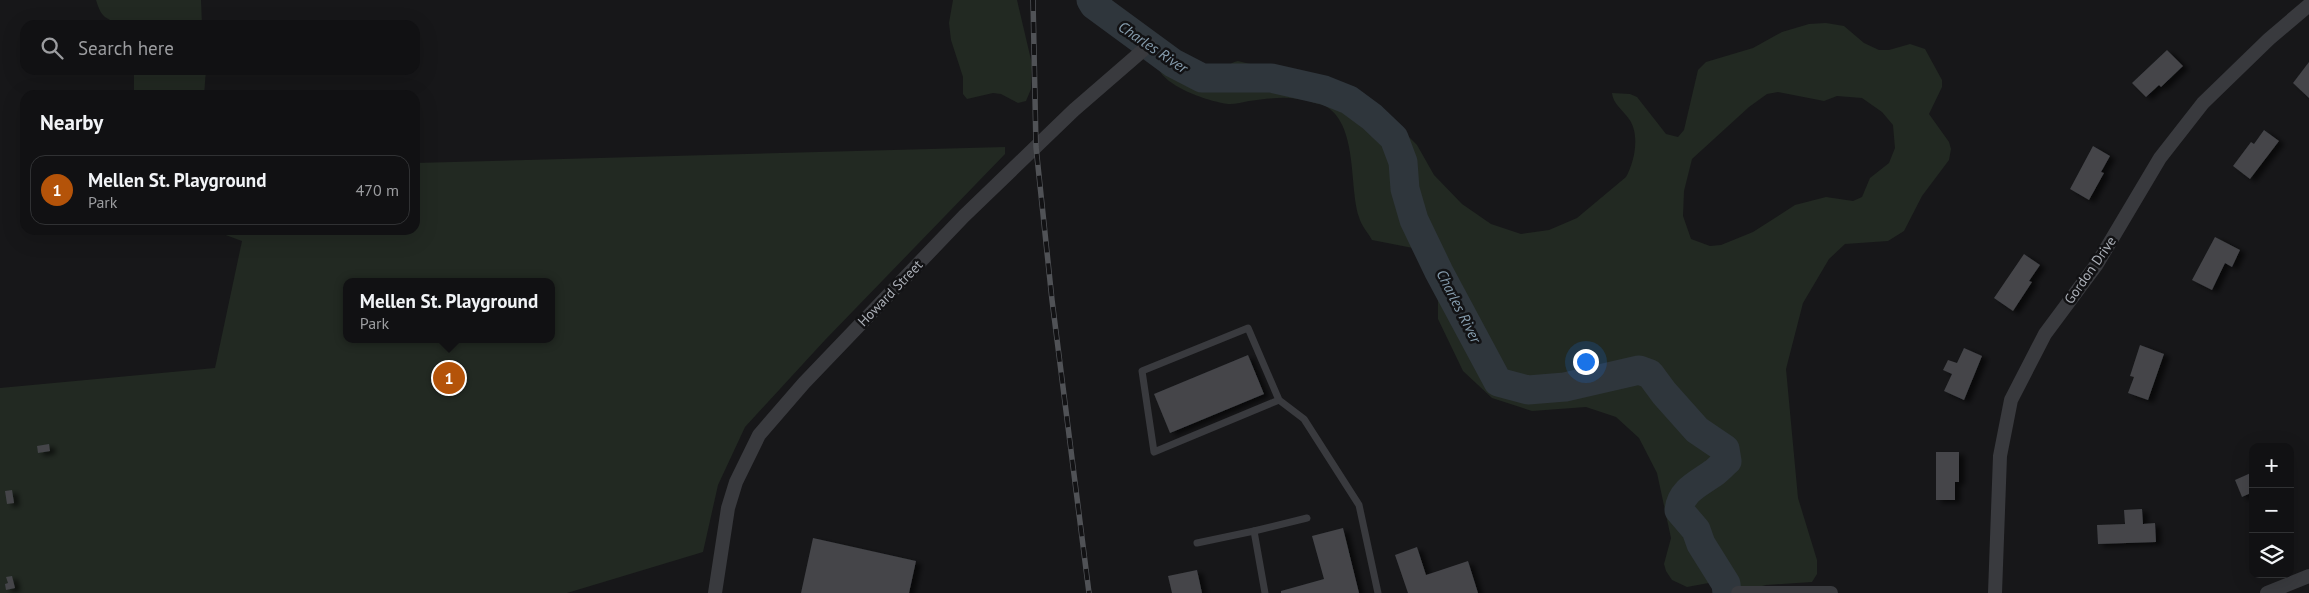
<!DOCTYPE html>
<html lang="en">
<head>
<meta charset="utf-8">
<style>
	:root { --surface:#111113; --page:#1e1f21; --text:#f1f3f6; --muted:#9c9da0; --line:#303133; --accent:#b45309 }
	body { margin:0; font-family:"PT Sans",sans-serif; background:var(--page); color:var(--text) }
	.controls { position:absolute; right:15px; bottom:15px; display:grid; overflow:hidden; border-radius:10px; box-shadow:0 5px 20px #0002 }
	.controls button { width:45px; height:45px; display:grid; place-items:center; padding:0; border:0; border-bottom:1px solid var(--line); background:var(--surface); color:var(--text); font:25px sans-serif }
	.you { position:absolute; left:1585px; top:361px; width:18px; height:18px; margin:-12px; border:4px solid #fff; border-radius:50%; background:#1a73e8; box-shadow:0 0 0 8px #1a73e833 }
	.badge { display:grid; place-items:center; width:32px; height:32px; border-radius:50%; background:var(--accent); color:#fff; font-size:16px; font-weight:700 }
	.pin { position:absolute; translate:-50% -50%; border:2px solid #fff; box-shadow:0 1px 5px #0006 }
	.popup { position:absolute; left:343px; top:278px; width:212px; height:65px; box-sizing:border-box; display:grid; place-content:center; border-radius:10px; background:var(--surface); filter:drop-shadow(0 1px 4px #0005); font-size:16px; white-space:nowrap; color:var(--muted) }
	.popup b { font-size:19px; color:var(--text) }
	.popup::after { content:''; position:absolute; left:50%; top:100%; margin-left:-10px; border:10px solid transparent; border-top-color:var(--surface) }
	.list { margin:0; padding:0; list-style:none }
	h2 { display:flex; justify-content:space-between; align-items:center; height:65px; margin:0; padding:0 20px; font-size:21px }
	h2 small { font-size:16px; font-weight:400; color:var(--muted) }
	.list li { display:grid; grid-template-columns:32px 1fr auto; gap:15px; align-items:center; box-sizing:border-box; height:70px; margin:0 10px 10px; padding:0 10px; border:1px solid var(--line); border-radius:15px }
	.list b { display:block; font-size:19px; white-space:nowrap }
	.list p { margin:0; font-size:16px; white-space:nowrap; color:var(--muted) }
	.list em { font-size:16px; font-style:normal; color:var(--muted) }
	.icon { flex:none; width:28px; height:28px; fill:none; stroke:currentColor; stroke-width:2; stroke-linecap:round; stroke-linejoin:round }
	.map { position:relative; flex:none; width:2309px; height:593px; overflow:hidden }
	.search { position:absolute; background:var(--surface); box-shadow:0 5px 20px #0002; left:20px; top:20px; width:400px; height:55px; display:flex; align-items:center; gap:12px; box-sizing:border-box; padding:0 18px; border-radius:15px; color:var(--muted); font-size:19px }
	.panel { position:absolute; background:var(--surface); box-shadow:0 5px 20px #0002; left:20px; top:90px; width:400px; height:145px; border-radius:15px }
	.map>svg:first-child { display:block }
	.green { fill:#222922; fill-rule:evenodd }
	.lines { fill:none; stroke-linecap:round; stroke-linejoin:round }
	.river { stroke:#2f363c; stroke-width:29 }
	.building { fill:#444549; filter:url(#shadow) }
	.service { stroke:#393a3e; stroke-width:7 }
	.minor { stroke:#393a3e; stroke-width:14 }
	.rail-casing { stroke:#505256; stroke-width:5.5 }
	.rail { stroke:#121214; stroke-width:4; stroke-dasharray:11; stroke-linecap:butt }
	.labels { text-anchor:middle; dominant-baseline:central; stroke-width:5; stroke-linejoin:round; paint-order:stroke }
	.street-label { font-size:14px; fill:#abafb7; stroke:#121214 }
	.water-label { font-size:15px; font-style:italic; fill:#869dae; stroke:#121214 }
</style>
</head>
<body>
<div class="map">
<svg width="2309" height="593" viewBox="0 0 2309 593">
	<defs>
		<filter id="shadow"><feDropShadow dx="5.5" dy="3" stdDeviation="2.5" flood-color="#0009"/></filter>
	</defs>
	<rect width="100%" height="100%" fill="#171719"/>
	<!-- green -->
	<g class="green">
		<path d="M96,0H201L202,25C176,25 127,32 105,17C100,13 98,6 96,0Z"/>
		<path d="M953,0H1017L1032,64L1031,89L1026,101L1018,103L1001,94L993,93L967,99L963,94V77L951,40L949,23Z"/>
		<path d="M1826,23L1844,26L1864,43L1879,50H1889L1910,44L1925,49L1942,80V87L1929,114L1949,142L1951,149L1949,160L1922,196L1904,231L1888,241L1845,244L1829,259L1803,303L1786,369L1798,498L1817,560V574L1812,582L1766,585L1751,589L1714,582L1687,587L1672,580L1666,571L1664,564L1671,538L1657,473L1639,438L1616,417L1586,407L1532,411L1492,398L1463,371L1438,319V287L1426,262L1413,248L1372,240C1368,233 1361,225 1359,217C1349,186 1358,127 1327,107C1323,104 1316,104 1312,102C1290,95 1271,98 1249,101C1243,102 1236,104 1230,104C1212,103 1147,82 1159,57C1180,52 1197,72 1217,71C1226,70 1230,62 1238,61L1349,89L1387,115L1417,145L1434,175L1462,204L1491,224L1521,234L1549,230L1577,218L1626,177C1635,161 1640,134 1629,119C1623,110 1613,104 1612,93L1630,94L1637,97L1666,134L1678,137L1684,130L1698,70L1706,62L1753,48L1782,32L1809,24ZM1778,92L1824,101L1837,96L1862,98L1882,112L1893,125L1895,148L1889,163L1870,178L1862,197L1853,201L1826,197L1795,205L1753,232L1721,245L1710,246L1691,239L1683,216L1684,191L1692,159L1749,107L1767,94Z"/>
		<path d="M134,70H206L204,95H134Z"/>
		<path d="M1005,147V154L825,340L745,427L718,485L703,552L567,593H0V388L215,368L242,241L212,230H415V163ZM346,282H552V339H346Z"/>
	</g>
	<g class="lines">
		<!-- river -->
		<path class="river" d="M1091,0L1094,5L1173,63L1202,78H1271L1324,90L1349,100L1372,117L1394,138L1403,162L1405,189L1414,220L1439,272L1498,382L1528,390L1565,387L1639,370L1650,374L1664,393L1697,430L1725,449L1727,461C1722,465 1717,471 1712,474C1698,484 1681,491 1679,510L1696,530L1701,544L1726,584L1727,593"/>
	</g>
	<!-- building -->
	<g class="building">
		<path d="M2167,50L2183,66L2161,87L2159,85L2146,97L2132,83Z"/>
		<path d="M2309,62V98L2293,83Z"/>
		<path d="M2264,130L2279,141L2250,179L2233,166L2251,142L2254,144Z"/>
		<path d="M2093,146L2110,156L2101,172L2104,173L2089,200L2070,189Z"/>
		<path d="M2215,237L2240,250L2232,267L2225,263L2212,290L2192,280Z"/>
		<path d="M2024,254L2040,265L2029,281L2032,282L2013,311L1994,298Z"/>
		<path d="M2140,345L2164,354L2148,400L2128,393L2134,377L2130,376Z"/>
		<path d="M1964,348L1982,356L1964,400L1944,391L1952,374L1943,370L1948,360L1957,363Z"/>
		<path d="M1248,355L1264,394L1170,433L1154,394Z"/>
		<path d="M49,444L50,451L38,453L37,446Z"/>
		<path d="M1936,452H1959V482H1955V500H1936Z"/>
		<path d="M2253,472V492L2242,497L2235,480Z"/>
		<path d="M12,490L14,503L7,504L5,491Z"/>
		<path d="M2142,509L2143,524L2155,523L2156,542L2098,544L2097,525L2125,524L2124,510Z"/>
		<path d="M1343,528L1359,593H1281V591L1324,579L1312,536Z"/>
		<path d="M813,538L916,561L909,593H801Z"/>
		<path d="M1417,547L1426,575L1468,561L1478,593H1408L1395,555Z"/>
		<path d="M1197,570L1202,593H1172L1168,576Z"/>
		<path d="M12,576L15,588L6,590L5,584L8,583L6,577Z"/>
	</g>
	<g class="lines">
		<!-- service -->
		<g class="service">
			<path d="M1279,400L1154,452L1142,371L1248,328L1279,400L1304,419L1359,505L1378,593"/>
			<path d="M1197,543L1254,531"/>
			<path d="M1265,593L1254,531L1307,518"/>
		</g>
		<!-- minor -->
		<g class="minor">
			<path d="M715,593L728,508L736,482L759,435L804,383L964,216L1074,110L1149,45"/>
			<path d="M1738,593H1831"/>
			<path d="M1995,593L2000,456L2011,400L2045,334L2097,264L2160,158L2203,103L2269,39L2309,5"/>
			<path d="M2267,593L2309,576"/>
		</g>
		<defs>
			<path id="rail" d="M1033,0L1036,147L1052,300L1089,593"/>
		</defs>
		<!-- rail casing -->
		<use href="#rail" class="rail-casing"/>
		<!-- rail -->
		<use href="#rail" class="rail"/>
	</g>
	<g class="labels">
		<!-- street labels -->
		<g class="street-label">
			<text transform="translate(2090 270) rotate(-55)">Gordon Drive</text>
			<text transform="translate(890 293) rotate(-46)">Howard Street</text>
		</g>
		<!-- water labels -->
		<g class="water-label">
			<text transform="translate(1153 47) rotate(34)">Charles River</text>
			<text transform="translate(1459 306) rotate(63)">Charles River</text>
		</g>
	</g>
</svg>
<div class="controls">
<button>+</button>
<button>−</button>
<button><svg class="icon" aria-label="layers" viewBox="0 0 24 24"><path d="M12 4l9 5-9 5-9-5zM3 14l9 5 9-5"/></svg></button>
</div>
<div class="you"></div>
<div class="pin badge" style="left:449px;top:378px">1</div>
<div class="popup"><b>Mellen St. Playground</b>Park</div>
<div class="search"><svg class="icon" aria-label="search" viewBox="0 0 24 24"><circle cx="10" cy="10" r="6"/><path d="M15 15l6 6"/></svg>Search here</div>
<section class="panel">
<h2>Nearby<small></small></h2>
<ul class="list">
<li><span class="badge">1</span><div><b>Mellen St. Playground</b><p>Park</p></div><em>470 m</em></li>
</ul>
</section>
</div>
</body>
</html>
